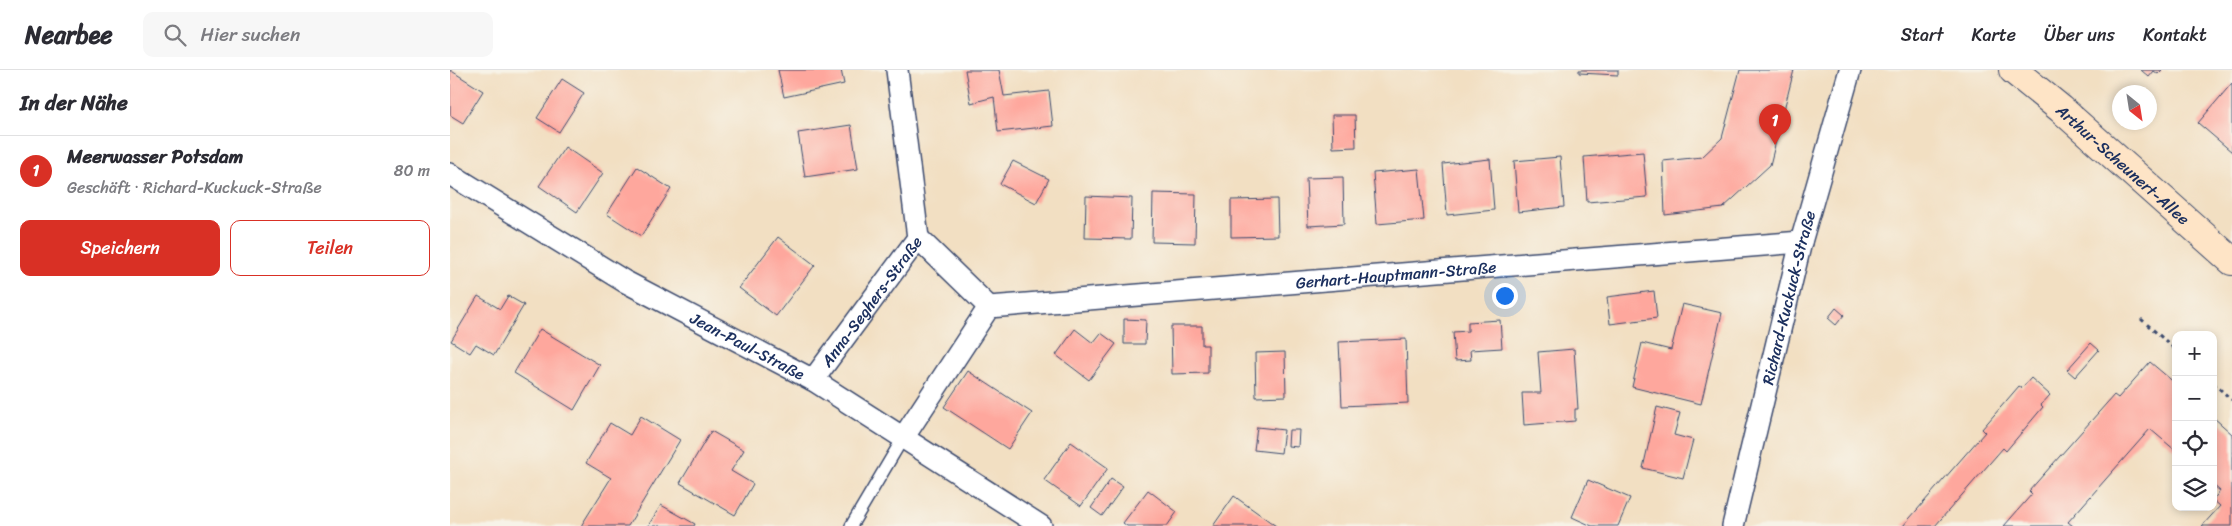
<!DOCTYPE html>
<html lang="de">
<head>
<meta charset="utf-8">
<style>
	:root { --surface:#fff; --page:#f7f7f7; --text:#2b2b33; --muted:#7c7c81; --line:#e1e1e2; --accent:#d93025 }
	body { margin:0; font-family:Sriracha,sans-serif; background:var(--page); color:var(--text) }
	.controls { position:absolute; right:15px; bottom:15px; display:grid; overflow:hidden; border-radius:10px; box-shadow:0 2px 8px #0003 }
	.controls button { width:45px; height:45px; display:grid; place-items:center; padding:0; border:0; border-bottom:1px solid var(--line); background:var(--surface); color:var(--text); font:25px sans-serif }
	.compass { position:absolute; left:1662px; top:15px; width:45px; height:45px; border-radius:50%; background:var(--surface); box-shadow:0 2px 8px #0003; rotate:150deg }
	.you { position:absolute; left:1054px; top:225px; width:18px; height:18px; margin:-12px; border:4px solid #fff; border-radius:50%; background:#1a73e8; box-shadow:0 0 0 8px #1a73e833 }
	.badge { display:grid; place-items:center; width:32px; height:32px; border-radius:50%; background:var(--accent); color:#fff; font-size:16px; font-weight:700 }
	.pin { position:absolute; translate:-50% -41px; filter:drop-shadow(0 1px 2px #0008) }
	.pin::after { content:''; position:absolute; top:26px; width:18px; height:15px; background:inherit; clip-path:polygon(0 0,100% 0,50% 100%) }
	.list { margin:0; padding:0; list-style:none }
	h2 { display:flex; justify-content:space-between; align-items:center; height:65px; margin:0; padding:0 20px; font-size:21px }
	h2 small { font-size:16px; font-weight:400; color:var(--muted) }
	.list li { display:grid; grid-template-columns:32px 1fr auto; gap:15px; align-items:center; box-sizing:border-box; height:70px; padding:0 20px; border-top:1px solid var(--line) }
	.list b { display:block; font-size:19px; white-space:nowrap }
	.list p { margin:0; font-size:16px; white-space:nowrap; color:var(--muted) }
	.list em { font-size:16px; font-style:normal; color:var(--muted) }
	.actions { display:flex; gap:10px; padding:15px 20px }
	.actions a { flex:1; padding:11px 0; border:1px solid var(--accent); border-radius:10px; text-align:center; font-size:18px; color:var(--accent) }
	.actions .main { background:var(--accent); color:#fff }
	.icon { flex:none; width:28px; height:28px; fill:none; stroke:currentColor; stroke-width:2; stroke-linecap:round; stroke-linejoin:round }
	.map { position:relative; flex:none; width:1782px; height:456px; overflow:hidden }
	header { display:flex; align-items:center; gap:30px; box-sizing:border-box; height:70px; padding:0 25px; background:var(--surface); border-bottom:1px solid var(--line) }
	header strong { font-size:24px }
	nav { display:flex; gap:28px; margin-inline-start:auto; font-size:18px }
	.search { width:350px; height:45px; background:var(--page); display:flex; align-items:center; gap:12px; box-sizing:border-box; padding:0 18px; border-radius:10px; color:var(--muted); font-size:19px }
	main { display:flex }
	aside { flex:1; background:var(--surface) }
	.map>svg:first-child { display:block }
	.building { fill:#fea79d }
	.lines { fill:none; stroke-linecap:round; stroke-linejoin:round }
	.lane-casing { stroke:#3b496d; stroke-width:14 }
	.street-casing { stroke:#3b496d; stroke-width:24 }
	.secondary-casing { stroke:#3b496d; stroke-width:30 }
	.path { stroke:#3b496d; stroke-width:3; stroke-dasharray:4 4; stroke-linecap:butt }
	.lane { stroke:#fff; stroke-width:11 }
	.street { stroke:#fff; stroke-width:21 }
	.secondary { stroke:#fee4c6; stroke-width:28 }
	.labels { text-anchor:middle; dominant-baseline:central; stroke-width:4; stroke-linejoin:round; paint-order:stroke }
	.street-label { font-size:16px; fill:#1b2f5e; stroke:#f7f3e8 }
</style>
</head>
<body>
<header>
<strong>Nearbee</strong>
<div class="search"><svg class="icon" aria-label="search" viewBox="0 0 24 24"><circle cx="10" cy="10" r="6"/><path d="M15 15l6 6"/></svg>Hier suchen</div>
<nav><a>Start</a><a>Karte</a><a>Über uns</a><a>Kontakt</a></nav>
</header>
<main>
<aside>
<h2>In der Nähe<small></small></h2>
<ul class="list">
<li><span class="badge">1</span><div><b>Meerwasser Potsdam</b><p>Geschäft · Richard-Kuckuck-Straße</p></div><em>80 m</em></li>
</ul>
<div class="actions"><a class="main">Speichern</a><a>Teilen</a></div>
</aside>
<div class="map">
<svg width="1782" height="456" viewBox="0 0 1782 456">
	<rect width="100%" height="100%" fill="#f7f3e8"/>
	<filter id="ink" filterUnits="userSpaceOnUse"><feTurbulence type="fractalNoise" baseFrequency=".02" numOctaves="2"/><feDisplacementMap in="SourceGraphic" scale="10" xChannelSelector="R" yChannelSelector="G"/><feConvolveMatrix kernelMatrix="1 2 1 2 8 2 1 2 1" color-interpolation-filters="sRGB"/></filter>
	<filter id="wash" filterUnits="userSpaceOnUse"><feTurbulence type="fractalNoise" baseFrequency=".0096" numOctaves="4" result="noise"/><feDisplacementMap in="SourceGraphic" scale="20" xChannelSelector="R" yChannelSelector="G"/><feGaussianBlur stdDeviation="1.12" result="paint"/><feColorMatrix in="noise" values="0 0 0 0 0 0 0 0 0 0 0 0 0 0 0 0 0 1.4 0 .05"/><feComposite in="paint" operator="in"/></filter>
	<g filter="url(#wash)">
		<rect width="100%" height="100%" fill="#f2dfc2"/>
		<g id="blocks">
			<!-- building -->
			<g class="building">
				<path d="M0,0L33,21L13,53L0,45Z"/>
				<path d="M328,0H391L394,14L334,27Z"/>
				<path d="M515,0H549L554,26L599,21L603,56L548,62L544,27L521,33Z"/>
				<path d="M1129,0H1168V5L1129,3Z"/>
				<path d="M1290,0H1344L1320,95L1273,138L1215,145L1213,91L1252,87L1272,68Z"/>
				<path d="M1691,0H1712L1708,4L1704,1L1699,7Z"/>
				<path d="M112,9L134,23L109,62L87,48Z"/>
				<path d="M1782,13V82L1748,53Z"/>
				<path d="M882,45H905L906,77L883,78Z"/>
				<path d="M401,55L408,99L355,107L348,63Z"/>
				<path d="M115,77L153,103L127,142L89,116Z"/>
				<path d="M1193,82L1197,127L1137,132L1134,87Z"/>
				<path d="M1110,87L1114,137L1068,142L1064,91Z"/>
				<path d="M1040,89L1044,140L997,145L993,94Z"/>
				<path d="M563,91L599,109L586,133L550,114Z"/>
				<path d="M187,97L221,119L191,166L157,144Z"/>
				<path d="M969,99L974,150L927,154L923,103Z"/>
				<path d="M893,107L894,154L858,156L856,108Z"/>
				<path d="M703,123L746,124L745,173L702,172Z"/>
				<path d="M636,126L682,128L681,169L635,168Z"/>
				<path d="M827,129L828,166L781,167V130Z"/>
				<path d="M328,167L365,195L326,246L289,218Z"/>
				<path d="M1204,221L1207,248L1160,254L1157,227Z"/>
				<path d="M28,226L50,239L58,226L74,235L44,285L26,274L20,283L1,271Z"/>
				<path d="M1232,234L1272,243L1251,334L1182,317L1192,273L1221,280Z"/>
				<path d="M1386,238L1394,245L1386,255L1378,248Z"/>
				<path d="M674,249L696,250L695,274H674Z"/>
				<path d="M1050,250L1052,278L1020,280L1021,290L1005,291L1003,262L1018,261V252Z"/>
				<path d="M721,256H752V275H758V303L722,304Z"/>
				<path d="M90,259L150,295L124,340L64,303Z"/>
				<path d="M625,259L643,273L651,263L666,274L639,310L606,285Z"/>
				<path d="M956,269L958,333L892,336L889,272Z"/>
				<path d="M1641,273L1649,280L1625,307L1617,300Z"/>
				<path d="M1124,279L1128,339H1125V351L1074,355L1072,323H1091L1088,282Z"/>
				<path d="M835,282L836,326L806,327L805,283Z"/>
				<path d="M1700,292L1726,314V381L1700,359L1618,452L1623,456H1554L1582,424L1579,421L1664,325L1668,328Z"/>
				<path d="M518,301L582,343L558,379L494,337Z"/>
				<path d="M1581,308L1600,325L1591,335L1593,337L1556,381L1553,378L1485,456H1453L1535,362L1532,359L1569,316L1572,318Z"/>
				<path d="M1207,337L1230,343L1224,365L1243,370L1233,408L1193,398Z"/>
				<path d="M191,346L230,370L178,456H131L161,408L136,393L160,353L180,365Z"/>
				<path d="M1763,347L1782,364V456H1752L1770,436L1763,430L1770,421L1763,415Z"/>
				<path d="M807,357L834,360L831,383L804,380Z"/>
				<path d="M839,360H849L848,377L838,376Z"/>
				<path d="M261,361L294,380L281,401L303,414L285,445L230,413Z"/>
				<path d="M621,372L658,398L631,436L594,410Z"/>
				<path d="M661,409L673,417L652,446L641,438Z"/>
				<path d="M1138,410L1180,428L1168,456H1142L1122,447Z"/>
				<path d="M698,420L727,442L717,456H677L673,453Z"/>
				<path d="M784,426L826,456H763Z"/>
				<path d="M211,435L245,454L244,456H198Z"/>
			</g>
		</g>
	</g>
	<g filter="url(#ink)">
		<use href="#blocks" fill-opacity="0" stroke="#3b496d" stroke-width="1"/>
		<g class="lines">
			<defs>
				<path id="lane" d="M401,456L453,368"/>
				<g id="street">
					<path id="s1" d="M0,104L174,211L363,310L591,456"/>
					<path d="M468,168L539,237"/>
					<path id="s2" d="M363,310L468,168L447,0"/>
					<path id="s3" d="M453,368L539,237L1351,172"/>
					<path id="s4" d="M1283,456L1351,172L1400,0"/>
				</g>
				<g id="secondary">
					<path id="s5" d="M1563,0L1611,39L1782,191"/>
				</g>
			</defs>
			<!-- lane casing -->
			<use href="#lane" class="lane-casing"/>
			<!-- street casing -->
			<use href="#street" class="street-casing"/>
			<!-- secondary casing -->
			<use href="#secondary" class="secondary-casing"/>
			<!-- path -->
			<g class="path">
				<path d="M1691,249L1726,280"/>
				<path d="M1763,313L1782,330"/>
			</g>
			<!-- lane -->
			<use href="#lane" class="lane"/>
			<!-- street -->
			<use href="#street" class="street"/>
			<!-- secondary -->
			<use href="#secondary" class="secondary"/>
		</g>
	</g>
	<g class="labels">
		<!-- street labels -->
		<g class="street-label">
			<text stroke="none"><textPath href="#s5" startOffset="145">Arthur-Scheunert-Allee</textPath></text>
			<text stroke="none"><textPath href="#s3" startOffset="565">Gerhart-Hauptmann-Straße</textPath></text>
			<text stroke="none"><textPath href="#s4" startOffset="235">Richard-Kuckuck-Straße</textPath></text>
			<text stroke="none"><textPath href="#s2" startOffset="98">Anna-Seghers-Straße</textPath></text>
			<text stroke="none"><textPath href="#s1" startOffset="344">Jean-Paul-Straße</textPath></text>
		</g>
	</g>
</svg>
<div class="controls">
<button>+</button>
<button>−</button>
<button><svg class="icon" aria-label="locate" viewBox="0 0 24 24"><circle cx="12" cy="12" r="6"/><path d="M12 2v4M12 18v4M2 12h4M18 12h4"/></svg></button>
<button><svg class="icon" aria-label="layers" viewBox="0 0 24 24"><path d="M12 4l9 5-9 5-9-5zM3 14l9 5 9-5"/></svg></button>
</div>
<svg class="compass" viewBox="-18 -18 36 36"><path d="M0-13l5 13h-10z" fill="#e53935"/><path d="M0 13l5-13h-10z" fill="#7c7c81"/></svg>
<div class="you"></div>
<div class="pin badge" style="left:1325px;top:75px">1</div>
</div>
</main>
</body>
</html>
